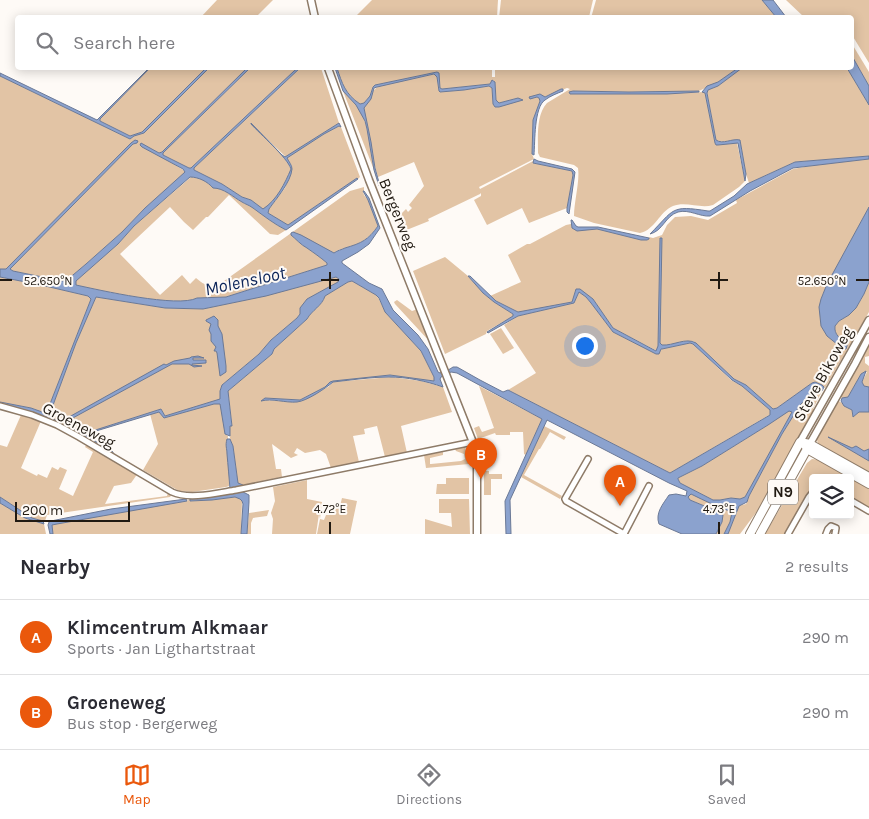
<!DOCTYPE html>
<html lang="en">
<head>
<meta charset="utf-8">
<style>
	:root { --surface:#fff; --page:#f2f2f3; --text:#2b2b33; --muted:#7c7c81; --line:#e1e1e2; --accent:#ea580c }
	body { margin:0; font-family:Karla,sans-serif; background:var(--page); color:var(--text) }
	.controls { position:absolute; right:15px; bottom:15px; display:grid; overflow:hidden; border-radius:5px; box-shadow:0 2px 12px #0003 }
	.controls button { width:45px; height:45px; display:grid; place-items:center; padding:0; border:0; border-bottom:1px solid var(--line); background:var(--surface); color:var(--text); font:25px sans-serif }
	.scale { position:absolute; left:15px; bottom:12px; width:115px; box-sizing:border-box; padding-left:5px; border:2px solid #211a12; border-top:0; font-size:14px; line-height:18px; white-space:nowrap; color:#211a12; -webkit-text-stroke:4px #fefaf6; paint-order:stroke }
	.you { position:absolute; left:584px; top:345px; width:18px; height:18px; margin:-12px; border:4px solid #fff; border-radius:50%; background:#1a73e8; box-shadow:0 0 0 8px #1a73e833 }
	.badge { display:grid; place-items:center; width:32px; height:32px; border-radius:50%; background:var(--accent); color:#fff; font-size:16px; font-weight:700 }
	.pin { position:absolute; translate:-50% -41px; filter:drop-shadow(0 1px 2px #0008) }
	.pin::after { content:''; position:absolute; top:26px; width:18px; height:15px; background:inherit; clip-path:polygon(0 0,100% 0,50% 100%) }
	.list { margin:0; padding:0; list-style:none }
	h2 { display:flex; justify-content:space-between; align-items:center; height:65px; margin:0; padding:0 20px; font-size:21px }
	h2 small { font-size:16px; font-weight:400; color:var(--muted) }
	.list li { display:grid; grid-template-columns:32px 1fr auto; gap:15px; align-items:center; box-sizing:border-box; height:75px; padding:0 20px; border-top:1px solid var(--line) }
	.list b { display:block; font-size:19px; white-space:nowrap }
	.list p { margin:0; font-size:16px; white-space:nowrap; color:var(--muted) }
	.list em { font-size:16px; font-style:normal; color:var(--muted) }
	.icon { flex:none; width:28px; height:28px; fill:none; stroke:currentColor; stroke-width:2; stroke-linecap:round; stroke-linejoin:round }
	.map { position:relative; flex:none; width:869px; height:534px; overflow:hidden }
	.search { position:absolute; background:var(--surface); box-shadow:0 2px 12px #0003; left:15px; right:15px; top:15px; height:55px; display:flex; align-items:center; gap:12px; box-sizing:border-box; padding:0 18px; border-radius:5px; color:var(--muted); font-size:19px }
	.sheet { height:215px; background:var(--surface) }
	nav { display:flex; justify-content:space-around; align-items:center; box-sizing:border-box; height:70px; border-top:1px solid var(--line); background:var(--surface); font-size:14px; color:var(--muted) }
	nav a { display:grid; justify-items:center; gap:2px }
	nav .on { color:var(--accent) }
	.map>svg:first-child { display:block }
	.green { fill:#e2c4a5 }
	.water { fill:#8ba2ce; stroke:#6b7996; fill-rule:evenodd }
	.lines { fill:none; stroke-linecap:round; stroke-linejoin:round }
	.minor-casing { stroke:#8e7b68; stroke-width:8 }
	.major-casing { stroke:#8e7b68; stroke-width:9 }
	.highway-casing { stroke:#8e7b68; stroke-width:10 }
	.minor { stroke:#fff; stroke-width:5 }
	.major { stroke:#fff; stroke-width:6 }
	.highway { stroke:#fff; stroke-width:8 }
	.ticks { fill:none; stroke:#211a12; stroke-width:2 }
	.labels { text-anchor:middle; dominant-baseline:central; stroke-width:4; stroke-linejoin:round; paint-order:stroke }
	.shield { fill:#fefaf6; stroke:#635d56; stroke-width:1 }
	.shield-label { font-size:15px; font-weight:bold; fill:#211a12 }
	.street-label { font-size:16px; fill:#211a12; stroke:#fefaf6 }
	.water-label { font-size:18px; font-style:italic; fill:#0d2559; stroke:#fefaf6 }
	.ticks-label { font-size:12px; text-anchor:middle; fill:#211a12; stroke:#fefaf6; stroke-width:4; stroke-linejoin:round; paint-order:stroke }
</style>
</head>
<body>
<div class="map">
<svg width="869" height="534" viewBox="0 0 869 534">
	<rect width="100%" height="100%" fill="#fefaf6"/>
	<!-- green -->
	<g class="green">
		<path d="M217,0H273L256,17L200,18Z"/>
		<path d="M372,0H498L497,17L354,18Z"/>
		<path d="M501,0H593L589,17L499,18Z"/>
		<path d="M596,0H762L776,17L591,18Z"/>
		<path d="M786,0H869V63L852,35V18L804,17Z"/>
		<path d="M852,44L869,72V86L852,56Z"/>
		<path d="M150,68H206L142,132L130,136L100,121L99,119Z"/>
		<path d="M209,68H248L162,152L159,153L148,147L186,172L145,208L122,232L86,264L67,280L62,281L13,271L10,269L11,267L133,144L137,143L135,140L6,269H0V76L130,139L134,136L144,133Z"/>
		<path d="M250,68H298L191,168H189L163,155V153Z"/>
		<path d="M300,68H321L339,123L286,157L251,124C260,134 287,157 291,169C285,184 277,200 263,210L251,200L242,197L222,184L194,170V168Z"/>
		<path d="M337,68H492V77H495V68H738L718,82L699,91L629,92L573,91L570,94H641L704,92L705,93L715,143L716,145L737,143L745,181L739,187L713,205C700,209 686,201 673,206C659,212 655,230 640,233L594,223L574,216C574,202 580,181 578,168L574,165L540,157L538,153C538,137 536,115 547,103L570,89L567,88L544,97L540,94L530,98L537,97L539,98L540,101L533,120L532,154L534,159L479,187L480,189L533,161V163L572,171L573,175L567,208L529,223L522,208L487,225L474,200L481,196V193L480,194L428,219L429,221L399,233L398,229V217L406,209L408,212L412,208L409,205L424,186L414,162L378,177C372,159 371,141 367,123C366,118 363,112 364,107C366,101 374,88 379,86L435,74L437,77L439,91L440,92L464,90L489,86L492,88L493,104L495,107L518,98L499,103L496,100L495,82L493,80L490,84L442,89L440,88L437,72L375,85L373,87L370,96L364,103L360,104C345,94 342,83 337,68Z"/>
		<path d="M742,68H847L869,105V156L795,162L749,183L746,174L740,140C732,138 723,145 716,140L707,92L708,90L718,86Z"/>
		<path d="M343,91C349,97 356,104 361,112C370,130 370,151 374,170Z"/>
		<path d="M339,126L341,127L360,177L358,179L357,178L288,225L268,213L269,209L285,188L292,166L286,158L324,134Z"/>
		<path d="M869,159V207L823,294L821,299V326L847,344C840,338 834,335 835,326C839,320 845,318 850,314C860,305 864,294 869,282V312L825,388L822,385L812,383L777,408L773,409L770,407L746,385L734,379L693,341C682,340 672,346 662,345L660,343L661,238L658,346L657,351L613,328L593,299L576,289L572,302L521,312H518L496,301L490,296L521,282L508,255L527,244H530L566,225L571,224L572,228L597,229L641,240H647L649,239V237L653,238L662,235L667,225L675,217L691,216L708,220L737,203L736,200L793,169L833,162Z"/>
		<path d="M191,177C199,177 208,182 213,188C224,188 233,197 242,202C245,204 249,205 253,208C264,216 274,224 286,230L278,235L270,234L229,195L208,217H206L193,230L184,222L170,207L120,254L160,295L182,275L190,284L196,278C203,284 208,287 217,286L350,191L364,187V191H363L364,195L368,200L378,226C367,240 362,243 345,248C341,250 338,249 334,253L291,235C296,239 301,245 307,248C314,253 320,257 327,263V265L226,297L197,298C178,308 99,290 76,285L75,281L118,244L134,226Z"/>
		<path d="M445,257L468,276L483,293L494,302L513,314V316L487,331L486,334L445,354L413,271Z"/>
		<path d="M0,277L31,283L35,286L41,285L88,296L91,299L48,409L45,413L31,408L0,402Z"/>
		<path d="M336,277L339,279V282L307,299L300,314L297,318L271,340L259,354L222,385L220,391L221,399L165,416L161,409L83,434L56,421L49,416L76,343L96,297L165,308L203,309Z"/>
		<path d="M352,281L376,295L379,299L385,312L421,351L434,377V381L390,375L333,381L330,382L325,387L300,400L265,398L264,400L298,402L328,387L333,382L391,377L421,381L443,387L452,412L401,426L407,453L385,457L377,426L364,429L365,434L353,436L359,462L331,468L326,454L320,450L305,453L297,448L294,453L298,455L291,458L272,444L276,469H281L282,477L243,485L238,484L233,446L230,439V426L232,425L229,398L228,397V391L272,354L274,349L307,319C312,310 322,306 325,296L348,282Z"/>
		<path d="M579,292L586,297L591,303L613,332L656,354L662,349L690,343L693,344L731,380L742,386L770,410L771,414L670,473L508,390L536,373L504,325L518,316L574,303Z"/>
		<path d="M397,300L412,311L418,309L431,343L395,304L394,302Z"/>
		<path d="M501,328L514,348L503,354L490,334Z"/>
		<path d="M869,345V356L865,357V363L869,366V387H864L862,382L867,372L861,374L848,398H842L839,396L861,356Z"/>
		<path d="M479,386L542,419L526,455L524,454L523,432H510V435H496L495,433L478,439L474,428L479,426L482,432L494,428Z"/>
		<path d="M822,391L813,409L816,410L767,498L740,534H716L722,522V513L690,500L688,497L691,494L725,509L746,504L748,500L749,496L782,434L800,405L804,401L816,392Z"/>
		<path d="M837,400L842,403L844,406L852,410L853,417L859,412H869V472L818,444L817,440V436Z"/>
		<path d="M214,404H221L225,434L228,436C226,453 231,470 229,486L226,487L192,492L179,491L143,470L158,444L150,414L159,412L164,418Z"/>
		<path d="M789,410L793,412L745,497L740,499L731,498L720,500H713L680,483L678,478L702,466L768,425Z"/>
		<path d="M21,415L41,421L21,468L37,476L38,474L47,478L52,467L58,470L60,467L67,470L59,489L73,496L93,452L85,447L87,444L138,473L131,483L114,486L105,504L167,496L168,492L172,494L170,497L47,515L45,521H43L32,518L0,497V445L7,447Z"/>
		<path d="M544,426L566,437L564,440L550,432L540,449H539L524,475L562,496L560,499L521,477Z"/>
		<path d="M465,447L469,464L426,468L424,455L443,452V455L430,458V464H431L461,461L465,459L464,454L456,451L455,449Z"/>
		<path d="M812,459L821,460L869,486V510L850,499V478H813V489L809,493L785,534H765L807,463Z"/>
		<path d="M484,471H489V474H502V479H491V495H484Z"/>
		<path d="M446,478H469V494H436L437,484H446Z"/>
		<path d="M307,480V499L322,502L320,519L324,520L326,515H330L332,506H340L342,498L357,501L350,534H317L320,519L319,514L316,534H272L273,519L271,513L275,501L273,487Z"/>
		<path d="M235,497L241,499L242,501L241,534H52L50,522L187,501L190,499V501L212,500Z"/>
		<path d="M439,499H469L470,534H425V519L452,527L451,513H439Z"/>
		<path d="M0,503L25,518L44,524L46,534H0Z"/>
		<path d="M269,510L267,516L253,518L251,523V534H247L249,513Z"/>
	</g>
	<!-- water -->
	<g class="water">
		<path d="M762,0H773L786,17H776Z"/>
		<path d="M852,56L869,86V105L847,68H852Z"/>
		<path d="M149,68H150L100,119V121L130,136L142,132L206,68H209L144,133L134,136L130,139L0,76V73L97,120Z"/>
		<path d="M247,68H250L163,153V155L189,168H191L294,71L298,68H300L194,168V170L222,184L242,197L251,200L263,209C277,200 285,183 291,169C287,157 260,134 251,124V123L282,155L285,157L339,123L341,127L339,126L324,134L287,158C289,162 292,165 292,169C291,182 276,199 269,209L268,213L288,225L357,178L358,179L286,230C274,224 264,216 253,208C249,205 245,204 242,202C233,197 224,188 213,188C208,182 199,177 190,177L134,226L118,244L76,281V285C99,290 178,308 197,298L226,297L327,265V263C320,257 314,253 307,248C301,245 296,239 291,235V233L293,232L301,235L334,253C338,250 341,250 345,248C362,243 368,240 378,226L368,200L363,191H364L369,198L380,228L369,244L358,252L342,261V263L369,283L382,289L393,310L418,335L428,349L438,372L440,373L450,369L453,367H457L480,380L503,392L508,390L670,473L770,415V410L742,386L732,380L693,344L690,343L662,349H661L659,354H656L613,332L591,303L586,297L579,292L578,294L574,303L518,316L488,333L487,332L513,316V314L494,302L483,293L468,276H470L496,301L518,312L572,302L576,289H580L593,299L613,328L656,351L658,346L660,238H662L660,343L662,345C673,346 686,337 696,343L734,379L746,385L773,409L777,408L812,383L815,382L822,385L824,387L822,391L816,392L804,401L800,405L782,434L749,496L747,502L739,506L728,534H724L730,522L732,512C718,507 705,501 691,494L688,497L690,500L719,512L723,515L722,522L716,534H682L659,524C655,513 663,504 669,495L676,494L686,496L687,491C681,488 675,486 669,483L547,420L510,500L511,534H506L505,501L542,419L457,373L451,372L441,377L440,379L443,387C426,381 407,377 389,377C370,377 352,380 333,382C326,388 307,401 297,402C285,403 272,398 261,401L265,398L300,400L325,387L330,382L333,381L390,375L434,381V377L421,351L385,312L379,298L376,295L352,281L348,282L325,296C322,306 312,310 307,319L274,349L272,354L228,391L232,426H230V436L225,434L220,404H214L164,418L159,412L86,434L87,436L113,452V454L72,431L73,429L83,434L161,409L165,416L220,399V391L222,385L259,354L271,340L297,318L300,314V308L307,299L338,282L339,279L336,277L266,296L203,309L165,308L96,297L76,343L49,416L62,424L61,425L35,413L0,403V402L31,408L45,413L48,409L91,299L88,296L41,285L35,286L31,283L0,277V269H6L131,143L135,140L138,141L137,143L133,144L10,269L13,271L62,281L67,280L86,264L122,232L145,208L185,172L183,169L142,147L140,145L141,143L159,153L162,152ZM789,411L792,412L745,497L740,499L731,498L720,500H713L680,483L678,479V478L702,466L768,425Z"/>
		<path d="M335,68H337C342,83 345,94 360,104L364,103L370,96L373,87L375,85L437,72L439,73L440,88L442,89L490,84L492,80L495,82L496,100L499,103L518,98L523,100L499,107H495L493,104L492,88L489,86L464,90L440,92L439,91L437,77L434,74L377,87L374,88L371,99L364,108L371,142L375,168L380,186H379L374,170L367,129L365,121L356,105L343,91Z"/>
		<path d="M738,68H742L718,86L708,90L707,93L716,140C723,145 732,138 740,140L746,174L745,181L738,143L718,145H716L715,143L705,93L702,92L707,86L718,82Z"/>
		<path d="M561,89H563V91C558,93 550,96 545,100C534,107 535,142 534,155L532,154L533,120L540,101L539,98L537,97L530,99L529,97L540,94L545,97Z"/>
		<path d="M573,91L629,92L699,91V92L667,94H570L569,92Z"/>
		<path d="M869,156V159L793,168L750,191L710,216C700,217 689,209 678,212C665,216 663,231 650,234C675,209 670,205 708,211H710L734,196L747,184L795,162Z"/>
		<path d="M534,159L538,161L572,169L575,172L569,214L567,212V208L573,175L572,171L533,163Z"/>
		<path d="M869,207V282L864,294L856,308L849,315L839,321L835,326C834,335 840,338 847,344V346L846,349H843L827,336L821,326L819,307L821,299L827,284Z"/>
		<path d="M571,220H572L576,226L578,227H598L649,238V239L647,240H641L597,229L577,231L572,228Z"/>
		<path d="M214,316L218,320V326L222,334L226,366V372L220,376L217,353L216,351H214L216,347L211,341V334L209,330L211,324L206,321V320Z"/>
		<path d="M198,356L204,358H193V360H206V363L192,364V365L202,366L194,367L189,364H172L71,419L69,426L67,425L69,417L164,364L166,365L174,361L190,358L191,357Z"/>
		<path d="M866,371L862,382L864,386L869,387V412H859L853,417L852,410L844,406L841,401L842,398L848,397L861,374Z"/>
		<path d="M828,437L852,448L856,446L864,451L869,449V461Z"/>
		<path d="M227,439H230L233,446L238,483L243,485V487L241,491L249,495V502L247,534H241L243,504L242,501L240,499L235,497L212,500L190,501V499L237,493V491L230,489C229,477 228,465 227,454C227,448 225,446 227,439Z"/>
		<path d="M0,497L32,518L43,521L44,524L25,518L0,503Z"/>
		<path d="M186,499L187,501L57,524L52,525L53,534H50L48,525L49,522L51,521L111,509Z"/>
	</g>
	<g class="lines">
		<defs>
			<g id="minor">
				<path d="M0,406L32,415L57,425L79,437L172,492C189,500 217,493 236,490L473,442"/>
				<path d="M588,459L565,499L566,501L624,534"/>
				<path d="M850,500L869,511"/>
				<path d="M624,534L649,486"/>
				<path d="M788,534L809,497L813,492"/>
				<path d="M826,534L828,529L831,526L836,528L835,534"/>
			</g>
			<g id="major">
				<path d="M311,0L315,18"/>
				<path d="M328,68L369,180L474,445L477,462V534"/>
				<path d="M869,320L800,442L807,449L855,364L869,337"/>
			</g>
			<g id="highway">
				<path d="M750,534L800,442L810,444L869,477"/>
				<path d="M760,534L807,449L869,484"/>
			</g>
		</defs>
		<!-- minor casing -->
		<use href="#minor" class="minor-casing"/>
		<!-- major casing -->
		<use href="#major" class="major-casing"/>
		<!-- highway casing -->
		<use href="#highway" class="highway-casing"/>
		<!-- minor -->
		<use href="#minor" class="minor"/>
		<!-- major -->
		<use href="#major" class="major"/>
		<!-- highway -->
		<use href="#highway" class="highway"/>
	</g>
	<!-- ticks -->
	<path class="ticks" d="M330,272V289M719,272V289M0,280H12M321,280H339M710,280H728M856,280H869M330,522V534M719,522V534"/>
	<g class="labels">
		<!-- shield labels -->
		<rect class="shield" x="768" y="479.5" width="30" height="25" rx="4"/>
		<g class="shield-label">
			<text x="783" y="492">N9</text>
		</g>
		<!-- street labels -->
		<g class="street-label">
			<text transform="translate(398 214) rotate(68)">Bergerweg</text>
			<text transform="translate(823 374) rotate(-61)">Steve Bikoweg</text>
			<text transform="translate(79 425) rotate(28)">Groeneweg</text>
		</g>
		<!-- water labels -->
		<g class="water-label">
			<text transform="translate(245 281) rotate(-12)">Molensloot</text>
		</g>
	</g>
	<g class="ticks-label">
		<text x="48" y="285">52.650°N</text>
		<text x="822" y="285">52.650°N</text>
		<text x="330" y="513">4.72°E</text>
		<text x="719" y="513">4.73°E</text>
	</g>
</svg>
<div class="controls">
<button><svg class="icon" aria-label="layers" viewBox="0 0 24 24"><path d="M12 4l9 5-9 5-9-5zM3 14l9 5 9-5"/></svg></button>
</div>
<div class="scale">200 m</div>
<div class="you"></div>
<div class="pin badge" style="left:620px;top:506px">A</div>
<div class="pin badge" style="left:481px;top:479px">B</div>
<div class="search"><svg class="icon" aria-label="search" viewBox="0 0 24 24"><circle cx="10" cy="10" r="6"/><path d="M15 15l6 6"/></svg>Search here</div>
</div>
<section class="sheet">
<h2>Nearby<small>2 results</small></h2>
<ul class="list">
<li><span class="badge">A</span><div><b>Klimcentrum Alkmaar</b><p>Sports · Jan Ligthartstraat</p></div><em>290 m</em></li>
<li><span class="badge">B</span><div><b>Groeneweg</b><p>Bus stop · Bergerweg</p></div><em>290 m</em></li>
</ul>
</section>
<nav>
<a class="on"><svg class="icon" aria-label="map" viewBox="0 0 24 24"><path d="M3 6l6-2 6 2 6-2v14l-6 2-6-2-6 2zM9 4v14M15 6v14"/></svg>Map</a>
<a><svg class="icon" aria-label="directions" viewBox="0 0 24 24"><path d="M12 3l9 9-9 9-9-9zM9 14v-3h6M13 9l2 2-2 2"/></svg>Directions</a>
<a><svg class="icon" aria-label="saved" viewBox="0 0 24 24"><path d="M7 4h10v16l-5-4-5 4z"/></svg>Saved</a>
</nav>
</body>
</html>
